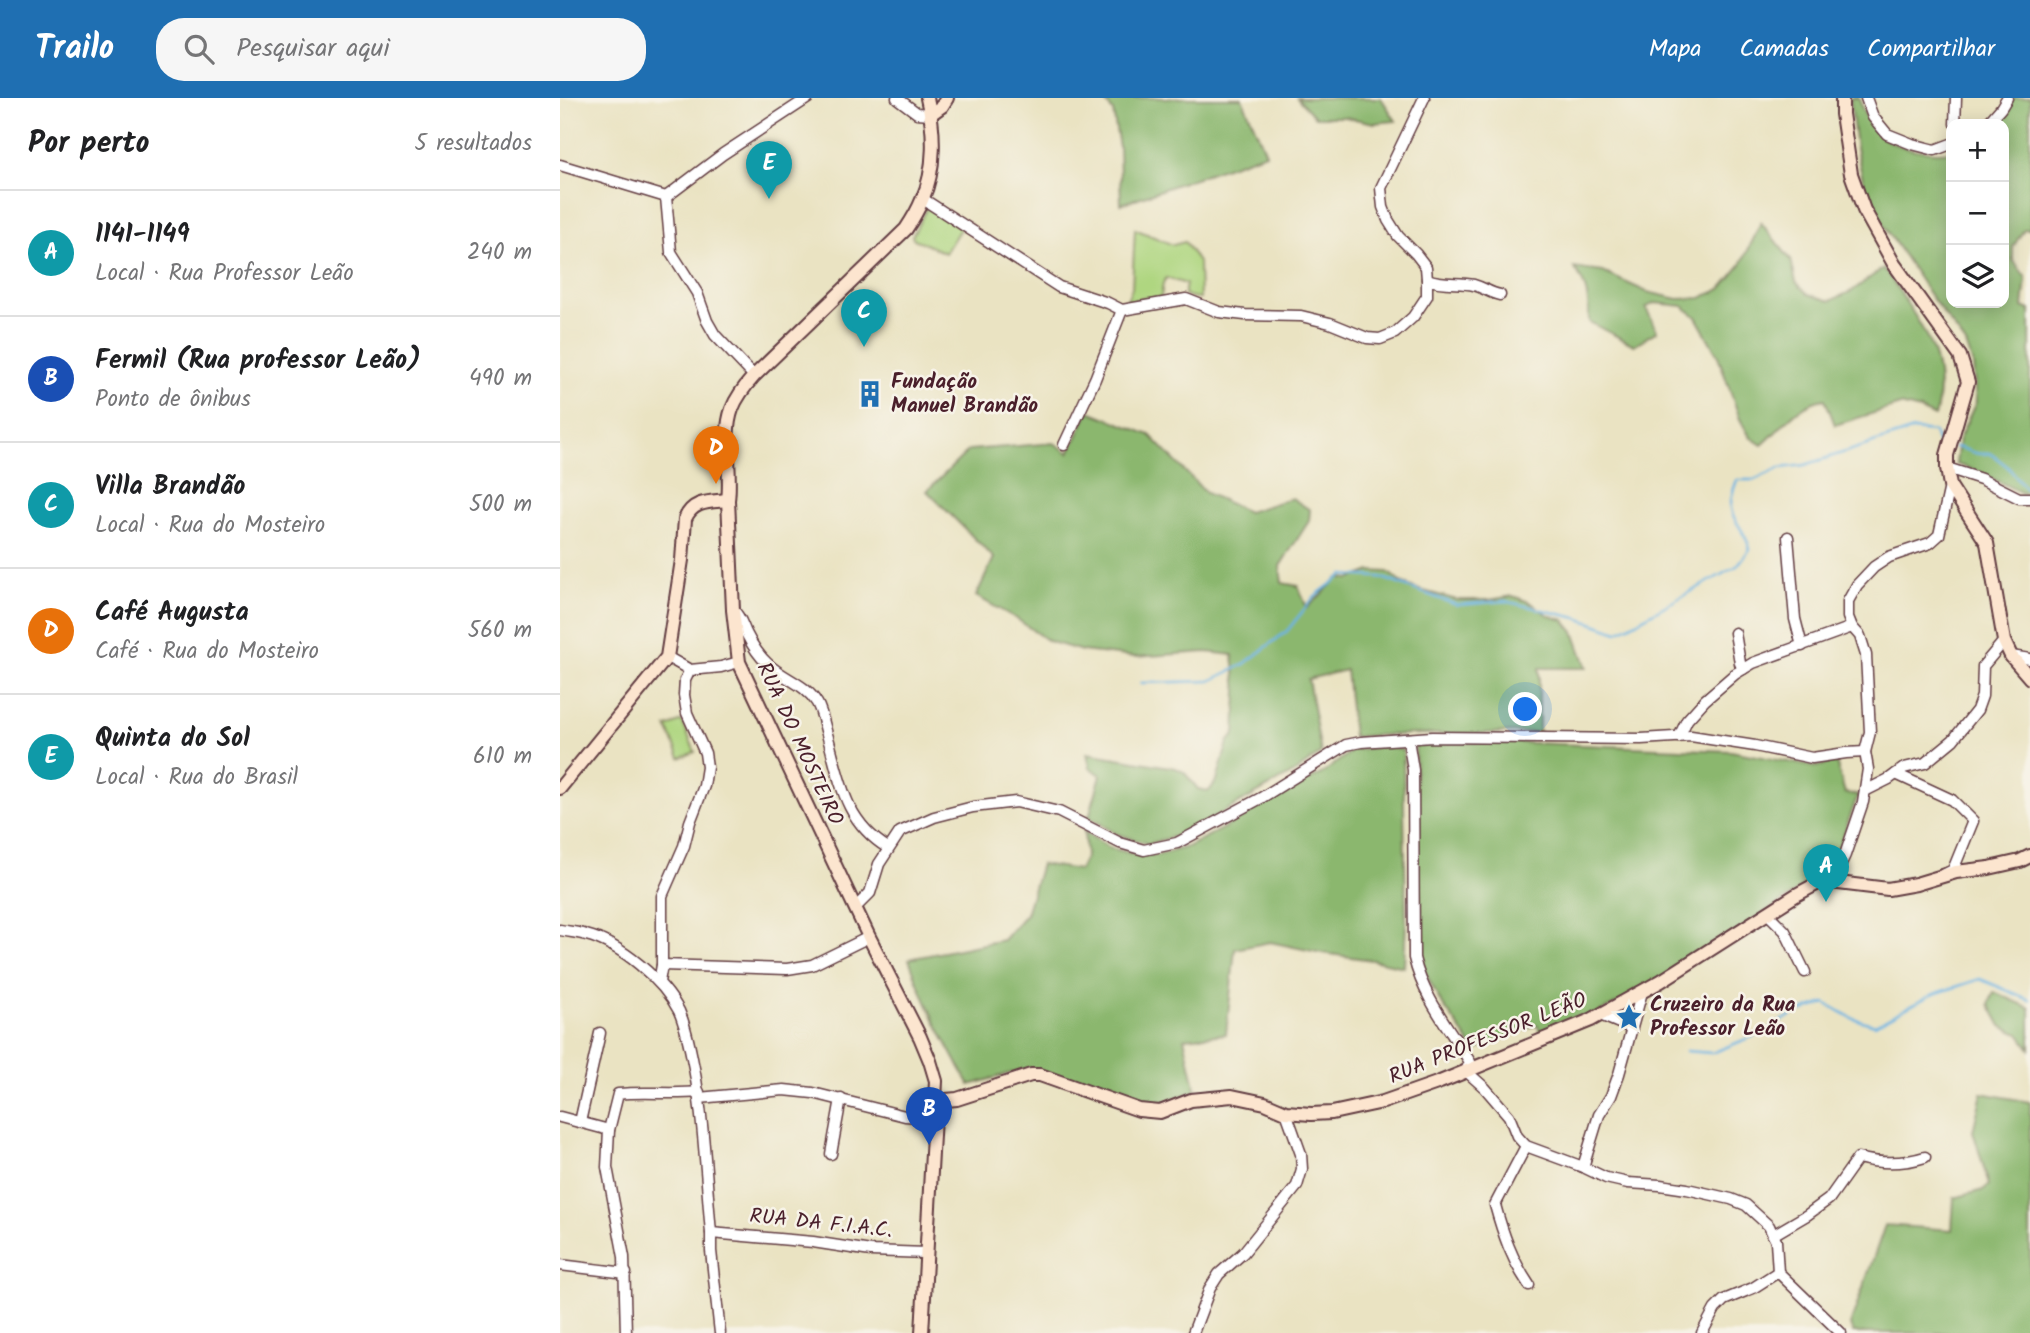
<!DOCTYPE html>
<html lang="pt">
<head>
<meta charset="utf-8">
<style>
	:root { --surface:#fff; --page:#f6f6f6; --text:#202124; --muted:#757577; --line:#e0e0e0; --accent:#1f6fb2 }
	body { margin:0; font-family:Kalam,sans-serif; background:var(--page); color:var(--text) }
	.controls { position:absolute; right:21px; top:21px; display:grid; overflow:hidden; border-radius:14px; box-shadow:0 4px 18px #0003 }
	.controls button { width:63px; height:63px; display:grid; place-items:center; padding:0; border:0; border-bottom:2px solid var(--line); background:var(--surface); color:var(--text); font:35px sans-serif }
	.you { position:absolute; left:966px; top:612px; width:24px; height:24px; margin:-18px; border:5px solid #fff; border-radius:50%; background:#1a73e8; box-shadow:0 0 0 10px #1a73e833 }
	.badge { display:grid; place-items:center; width:46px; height:46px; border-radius:50%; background:var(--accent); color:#fff; font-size:23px; font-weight:700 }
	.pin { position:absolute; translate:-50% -58px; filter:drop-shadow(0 2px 4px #0008) }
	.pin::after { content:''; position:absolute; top:37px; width:24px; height:21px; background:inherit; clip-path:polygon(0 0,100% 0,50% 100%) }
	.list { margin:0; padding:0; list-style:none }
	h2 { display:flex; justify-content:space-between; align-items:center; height:91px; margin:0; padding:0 28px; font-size:30px }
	h2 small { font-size:23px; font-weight:400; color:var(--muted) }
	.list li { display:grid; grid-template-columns:46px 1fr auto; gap:21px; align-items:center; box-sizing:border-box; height:126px; padding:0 28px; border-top:2px solid var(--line) }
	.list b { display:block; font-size:26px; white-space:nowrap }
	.list p { margin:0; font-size:23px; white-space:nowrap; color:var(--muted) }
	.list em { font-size:23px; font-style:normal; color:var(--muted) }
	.icon { flex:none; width:38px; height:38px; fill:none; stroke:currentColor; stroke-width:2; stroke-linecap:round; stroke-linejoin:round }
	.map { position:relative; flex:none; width:1470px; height:1235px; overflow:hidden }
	header { display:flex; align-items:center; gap:42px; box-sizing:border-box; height:98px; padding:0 35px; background:var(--accent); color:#fff }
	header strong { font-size:33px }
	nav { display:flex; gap:38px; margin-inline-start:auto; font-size:24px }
	.search { width:490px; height:63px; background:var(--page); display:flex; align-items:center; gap:18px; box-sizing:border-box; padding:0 24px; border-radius:28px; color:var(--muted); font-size:26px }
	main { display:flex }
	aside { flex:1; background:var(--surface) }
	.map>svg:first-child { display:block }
	.green { fill:#afd680; stroke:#7c7a56; stroke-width:2 }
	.forest { fill:#8bb76e; stroke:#6a6b4c; stroke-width:2 }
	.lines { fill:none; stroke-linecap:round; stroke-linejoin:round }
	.stream { stroke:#6cb4e3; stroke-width:2.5 }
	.street-casing { stroke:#623c42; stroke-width:13 }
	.secondary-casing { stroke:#623c42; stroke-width:16 }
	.street { stroke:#fff; stroke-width:10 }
	.secondary { stroke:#fce5cf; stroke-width:12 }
	.labels { text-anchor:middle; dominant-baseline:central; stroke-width:5; stroke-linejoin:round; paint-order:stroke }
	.poi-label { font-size:21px; font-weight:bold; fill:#4a1f2b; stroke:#f7f3e8; text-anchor:start }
	.street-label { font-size:21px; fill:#4a1f2b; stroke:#f7f3e8 }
</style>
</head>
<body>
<header>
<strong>Trailo</strong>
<div class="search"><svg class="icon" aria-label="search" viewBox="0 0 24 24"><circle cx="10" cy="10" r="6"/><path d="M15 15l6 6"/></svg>Pesquisar aqui</div>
<nav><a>Mapa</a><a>Camadas</a><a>Compartilhar</a></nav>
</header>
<main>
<aside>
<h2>Por perto<small>5 resultados</small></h2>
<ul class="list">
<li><span class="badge" style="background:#0f9aa8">A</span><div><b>1141-1149</b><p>Local · Rua Professor Leão</p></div><em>240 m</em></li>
<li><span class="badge" style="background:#1a4fb4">B</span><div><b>Fermil (Rua professor Leão)</b><p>Ponto de ônibus</p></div><em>490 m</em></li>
<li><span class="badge" style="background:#0f9aa8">C</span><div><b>Villa Brandão</b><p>Local · Rua do Mosteiro</p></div><em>500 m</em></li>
<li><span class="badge" style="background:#e8710a">D</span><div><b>Café Augusta</b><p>Café · Rua do Mosteiro</p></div><em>560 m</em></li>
<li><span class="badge" style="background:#0f9aa8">E</span><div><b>Quinta do Sol</b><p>Local · Rua do Brasil</p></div><em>610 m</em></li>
</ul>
</aside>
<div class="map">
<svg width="1470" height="1235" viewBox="0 0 1470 1235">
	<rect width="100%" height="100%" fill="#f7f3e8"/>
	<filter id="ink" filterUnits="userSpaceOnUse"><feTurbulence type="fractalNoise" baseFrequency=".0143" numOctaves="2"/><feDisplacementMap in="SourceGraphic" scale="14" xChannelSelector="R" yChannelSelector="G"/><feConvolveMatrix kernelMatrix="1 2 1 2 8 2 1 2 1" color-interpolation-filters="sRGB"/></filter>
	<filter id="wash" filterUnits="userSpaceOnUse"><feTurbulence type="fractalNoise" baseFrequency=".00686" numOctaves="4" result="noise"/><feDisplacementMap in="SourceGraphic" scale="28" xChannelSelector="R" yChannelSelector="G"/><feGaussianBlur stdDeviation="1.57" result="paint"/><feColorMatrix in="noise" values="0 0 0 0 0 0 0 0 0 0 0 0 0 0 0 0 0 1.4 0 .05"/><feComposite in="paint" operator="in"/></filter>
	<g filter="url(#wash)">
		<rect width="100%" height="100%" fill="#eae3c2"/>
		<!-- green -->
		<g class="green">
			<path d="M368,108L401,129L385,155L354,141L352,138Z"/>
			<path d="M575,131L613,147L625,144L639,166L640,201L624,197L626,186L606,180L603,185L601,199L582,200L566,204L572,190Z"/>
			<path d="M122,623L135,654L120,660L107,629Z"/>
		</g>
		<!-- forest -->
		<g class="forest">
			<path d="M542,0H682L706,55L561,106L559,49L553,13Z"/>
			<path d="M737,0H821L836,23L814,25L785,19H755Z"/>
			<path d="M1290,0H1299C1302,12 1308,26 1317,35C1334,51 1369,56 1391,53V205H1444V26H1436L1450,7L1453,0H1470V131H1464L1453,149V162L1466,180L1463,209L1470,212V393L1462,395L1417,373L1396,366L1399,341L1416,304L1413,267L1406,246L1372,200L1312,110L1304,86L1296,50Z"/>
			<path d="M1201,125L1231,162L1236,184L1248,196L1270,203L1292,193L1323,170C1333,182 1340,194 1348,207C1373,245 1386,273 1375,319L1360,312L1340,307L1275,327L1265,301C1239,304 1221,331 1202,347L1190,339L1180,321L1158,258L1136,219L1123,208L1094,205L1086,210L1097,233L1074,247L1029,224C1029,202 1027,187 1014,170L1043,174L1087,194L1118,201L1141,200L1161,191L1181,167Z"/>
			<path d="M529,313L590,337L646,395L688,414L732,400L750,412L749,423L720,468L722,485L738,488L747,510L778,480L790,481L811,473L828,474L840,484L856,491L897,502H929L953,498L969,504L990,518L1004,522L1014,534L1027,570H979V634L818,637L793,639L786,572L748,581L761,655L735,674L626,735L588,746L557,736L529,719L541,677L530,670L527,655L616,670L624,674L638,691L649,693L657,682L668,644L675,636L677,593L673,557L646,554L575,559L522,553L488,543L457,521L416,498L434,460L367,393L409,352L494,345L509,355Z"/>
			<path d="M947,644L1171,653L1255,669L1276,664L1285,695L1298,697L1275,759L1257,780L1096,887L982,941L978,928H973L913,953L908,942L880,903L864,872L858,773L855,645Z"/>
			<path d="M827,648L843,652L846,823L844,869L812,862L762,855L710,844L675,851L666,936L624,940L636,993L592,1009L563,1002L495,977L468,970L410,987C386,947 364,905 349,861L443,842L466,816L481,766L519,772L526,758L524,734L550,750L578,757H598L627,749L673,725L709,702L763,675L793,652Z"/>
			<path d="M1434,894L1470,910V951L1459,936L1441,928L1429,906Z"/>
			<path d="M1422,995L1470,1004V1235H1293L1290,1227L1325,1127L1392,1132L1394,1100L1423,1092L1429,1087L1413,1033Z"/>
		</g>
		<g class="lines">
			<!-- stream -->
			<g class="stream">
				<path d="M1395,349C1411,351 1412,358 1430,355L1447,368L1470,396"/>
				<path d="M581,585L650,583L683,567L727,533L755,498L783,477L820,479L897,507L945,503L1017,520L1058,534L1177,468L1190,451C1180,418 1161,422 1177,382H1194L1220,370L1245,367L1354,332L1374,334L1379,348H1385"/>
				<path d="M1126,953L1152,955L1206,933L1235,915L1265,905L1292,920L1315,927L1371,897L1420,881L1470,902"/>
			</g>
		</g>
	</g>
	<g filter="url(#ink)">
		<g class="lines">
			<defs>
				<g id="street">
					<path d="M337,0L357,15L371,16"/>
					<path d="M864,0L821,90L823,109L828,122L838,138L856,156L866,169L867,181"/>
					<path d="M1306,0L1313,19L1327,36L1352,46L1375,52L1391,46"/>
					<path d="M1395,26L1396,0"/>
					<path d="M1427,26L1441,10L1447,0"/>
					<path d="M0,67L106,99L163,56L248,0"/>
					<path d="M106,99L111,154L137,195L147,223L155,237L194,278"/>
					<path d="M363,101L499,189L548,205L562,212L626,201L659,214L685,217L741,218L770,225L807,240L820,241L835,235L853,219L867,198V181C882,187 898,184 914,187C925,190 929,195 940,197"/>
					<path d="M504,347L535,281L562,212"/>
					<path d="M1387,370L1421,381L1459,400H1470"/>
					<path d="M1228,439L1235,521L1242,548"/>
					<path d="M173,512C180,518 182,526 186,535C191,545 198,557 207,565C223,581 245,585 257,605C262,614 264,626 267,636C280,682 284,723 328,750"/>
					<path d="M1175,535L1180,565L1183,571"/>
					<path d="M1451,558L1470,561"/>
					<path d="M107,559L130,572L161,569L179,564"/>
					<path d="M1119,639L1127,622L1145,602L1175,576L1193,565L1292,529"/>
					<path d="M848,641L853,672L854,860C863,899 889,930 910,964L906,973L925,990L949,1018L957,1038L966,1048L1023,1069L1046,1080L1068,1085L1100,1087L1127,1091L1171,1101L1186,1107L1209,1128L1213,1137L1216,1143L1218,1174L1281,1235"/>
					<path d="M1336,676L1392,702L1413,723L1393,772L1385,776"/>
					<path d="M1305,693L1329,681L1344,670L1365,665L1393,642L1417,612L1422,598L1423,568L1444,543"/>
					<path d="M1263,783L1276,776L1285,757L1303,704L1308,671L1305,654L1310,634L1306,557L1300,538L1292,529L1288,519V503L1297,487L1314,469L1329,459L1370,445L1379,437L1390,388"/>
					<path d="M295,810L310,795L319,766L340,734L374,719L413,709L456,704L499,714L560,745L584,752L617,745L701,700L786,647L801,644L872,639L1081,641L1131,638L1195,648L1252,660L1286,655L1305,654"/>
					<path d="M1207,815L1225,833L1245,874"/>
					<path d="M0,832C9,834 18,834 26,837C61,846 103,882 119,913C127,931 130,951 134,970C144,1024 146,1080 151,1135V1153L160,1235"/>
					<path d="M102,867L227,871L252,867L309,839"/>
					<path d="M99,884L102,867V798L124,748L130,724L144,688L147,669L145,655L127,615L124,597L125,582L130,572"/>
					<path d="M1040,917L1071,930"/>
					<path d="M139,1000L224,992L253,995L345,1018L375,1020"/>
					<path d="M0,1019L49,1032"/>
					<path d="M20,1024L40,935"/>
					<path d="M966,1048L935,1107C943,1136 952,1162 969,1187"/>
					<path d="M271,1056L281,1001"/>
					<path d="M1023,1069L1039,1017L1051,998L1059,976L1082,894"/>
					<path d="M151,1135L253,1144L311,1153L366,1155"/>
					<path d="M1213,1137L1247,1117L1269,1101L1298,1060C1321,1066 1343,1066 1365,1059"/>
					<path d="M0,1167L66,1175"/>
					<path d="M66,1235L64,1159L47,1069L49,1032L58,996C85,993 111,997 139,994"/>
					<path d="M633,1235L650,1190L659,1176L683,1155L737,1088L742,1071L741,1056L726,1014"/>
					<path d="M1142,1235L1155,1211L1164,1202L1193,1190L1218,1174"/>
				</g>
				<g id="secondary">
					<path d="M1282,0V16L1291,76L1304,112L1334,166L1400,258L1408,284L1387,357V370L1390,388L1427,445L1444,543L1451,558L1470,580"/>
					<path d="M371,16L382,8L387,0"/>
					<path d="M0,690L107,559L122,462L125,421C133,402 150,404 168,402"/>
					<path d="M375,1003L397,1001L471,977H480L579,1012L600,1014L631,1002L672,998L705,1005L726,1014L751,1016L772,1015L823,1004L880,984L1031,922L1101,883L1236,797L1262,783L1328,791L1356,786L1396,774L1429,770L1460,763L1470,758"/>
					<path d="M362,1235L376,983L370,963L360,939L309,839L179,564L173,512L168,402C172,373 162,339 172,311C177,298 185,288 194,278L346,131C352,122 358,112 362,102C376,71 375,33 367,0"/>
				</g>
			</defs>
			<!-- street casing -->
			<use href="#street" class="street-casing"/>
			<!-- secondary casing -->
			<use href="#secondary" class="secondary-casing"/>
			<!-- street -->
			<use href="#street" class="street"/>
			<!-- secondary -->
			<use href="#secondary" class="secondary"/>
		</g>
	</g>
	<!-- icons -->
	<defs>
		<symbol id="building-bare" viewBox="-9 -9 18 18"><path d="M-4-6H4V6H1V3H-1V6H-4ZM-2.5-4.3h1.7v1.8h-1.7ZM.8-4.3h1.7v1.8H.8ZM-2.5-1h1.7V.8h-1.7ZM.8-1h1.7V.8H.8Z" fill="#1f6fb2" stroke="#f7f3e8" stroke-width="2.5" paint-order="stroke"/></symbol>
		<symbol id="sight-bare" viewBox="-9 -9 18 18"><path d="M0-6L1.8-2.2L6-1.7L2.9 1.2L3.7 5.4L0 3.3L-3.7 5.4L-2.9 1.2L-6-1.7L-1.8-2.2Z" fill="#1f6fb2" stroke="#f7f3e8" stroke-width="2.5" paint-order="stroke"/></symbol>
	</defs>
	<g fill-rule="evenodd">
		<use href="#building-bare" x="291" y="277" width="38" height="38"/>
		<use href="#sight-bare" x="1050" y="900" width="38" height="38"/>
	</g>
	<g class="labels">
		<!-- poi labels -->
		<g class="poi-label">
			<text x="331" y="284">Fundação<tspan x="331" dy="24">Manuel Brandão</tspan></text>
			<text x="1090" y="907">Cruzeiro da Rua<tspan x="1090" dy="24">Professor Leão</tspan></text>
		</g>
		<!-- street labels -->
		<g class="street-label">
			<text transform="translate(239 646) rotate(65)">RUA DO MOSTEIRO</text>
			<text transform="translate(928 941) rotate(-22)">RUA PROFESSOR LEÃO</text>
			<text transform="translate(261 1126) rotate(6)">RUA DA F.I.A.C.</text>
		</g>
	</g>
</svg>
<div class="controls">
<button>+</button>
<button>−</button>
<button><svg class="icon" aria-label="layers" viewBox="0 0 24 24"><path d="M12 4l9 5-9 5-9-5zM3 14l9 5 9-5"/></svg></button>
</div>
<div class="you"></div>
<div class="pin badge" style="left:1266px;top:804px;background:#0f9aa8">A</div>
<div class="pin badge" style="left:369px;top:1047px;background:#1a4fb4">B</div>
<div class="pin badge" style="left:304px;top:249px;background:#0f9aa8">C</div>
<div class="pin badge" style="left:156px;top:386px;background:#e8710a">D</div>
<div class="pin badge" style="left:209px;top:101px;background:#0f9aa8">E</div>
</div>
</main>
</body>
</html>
